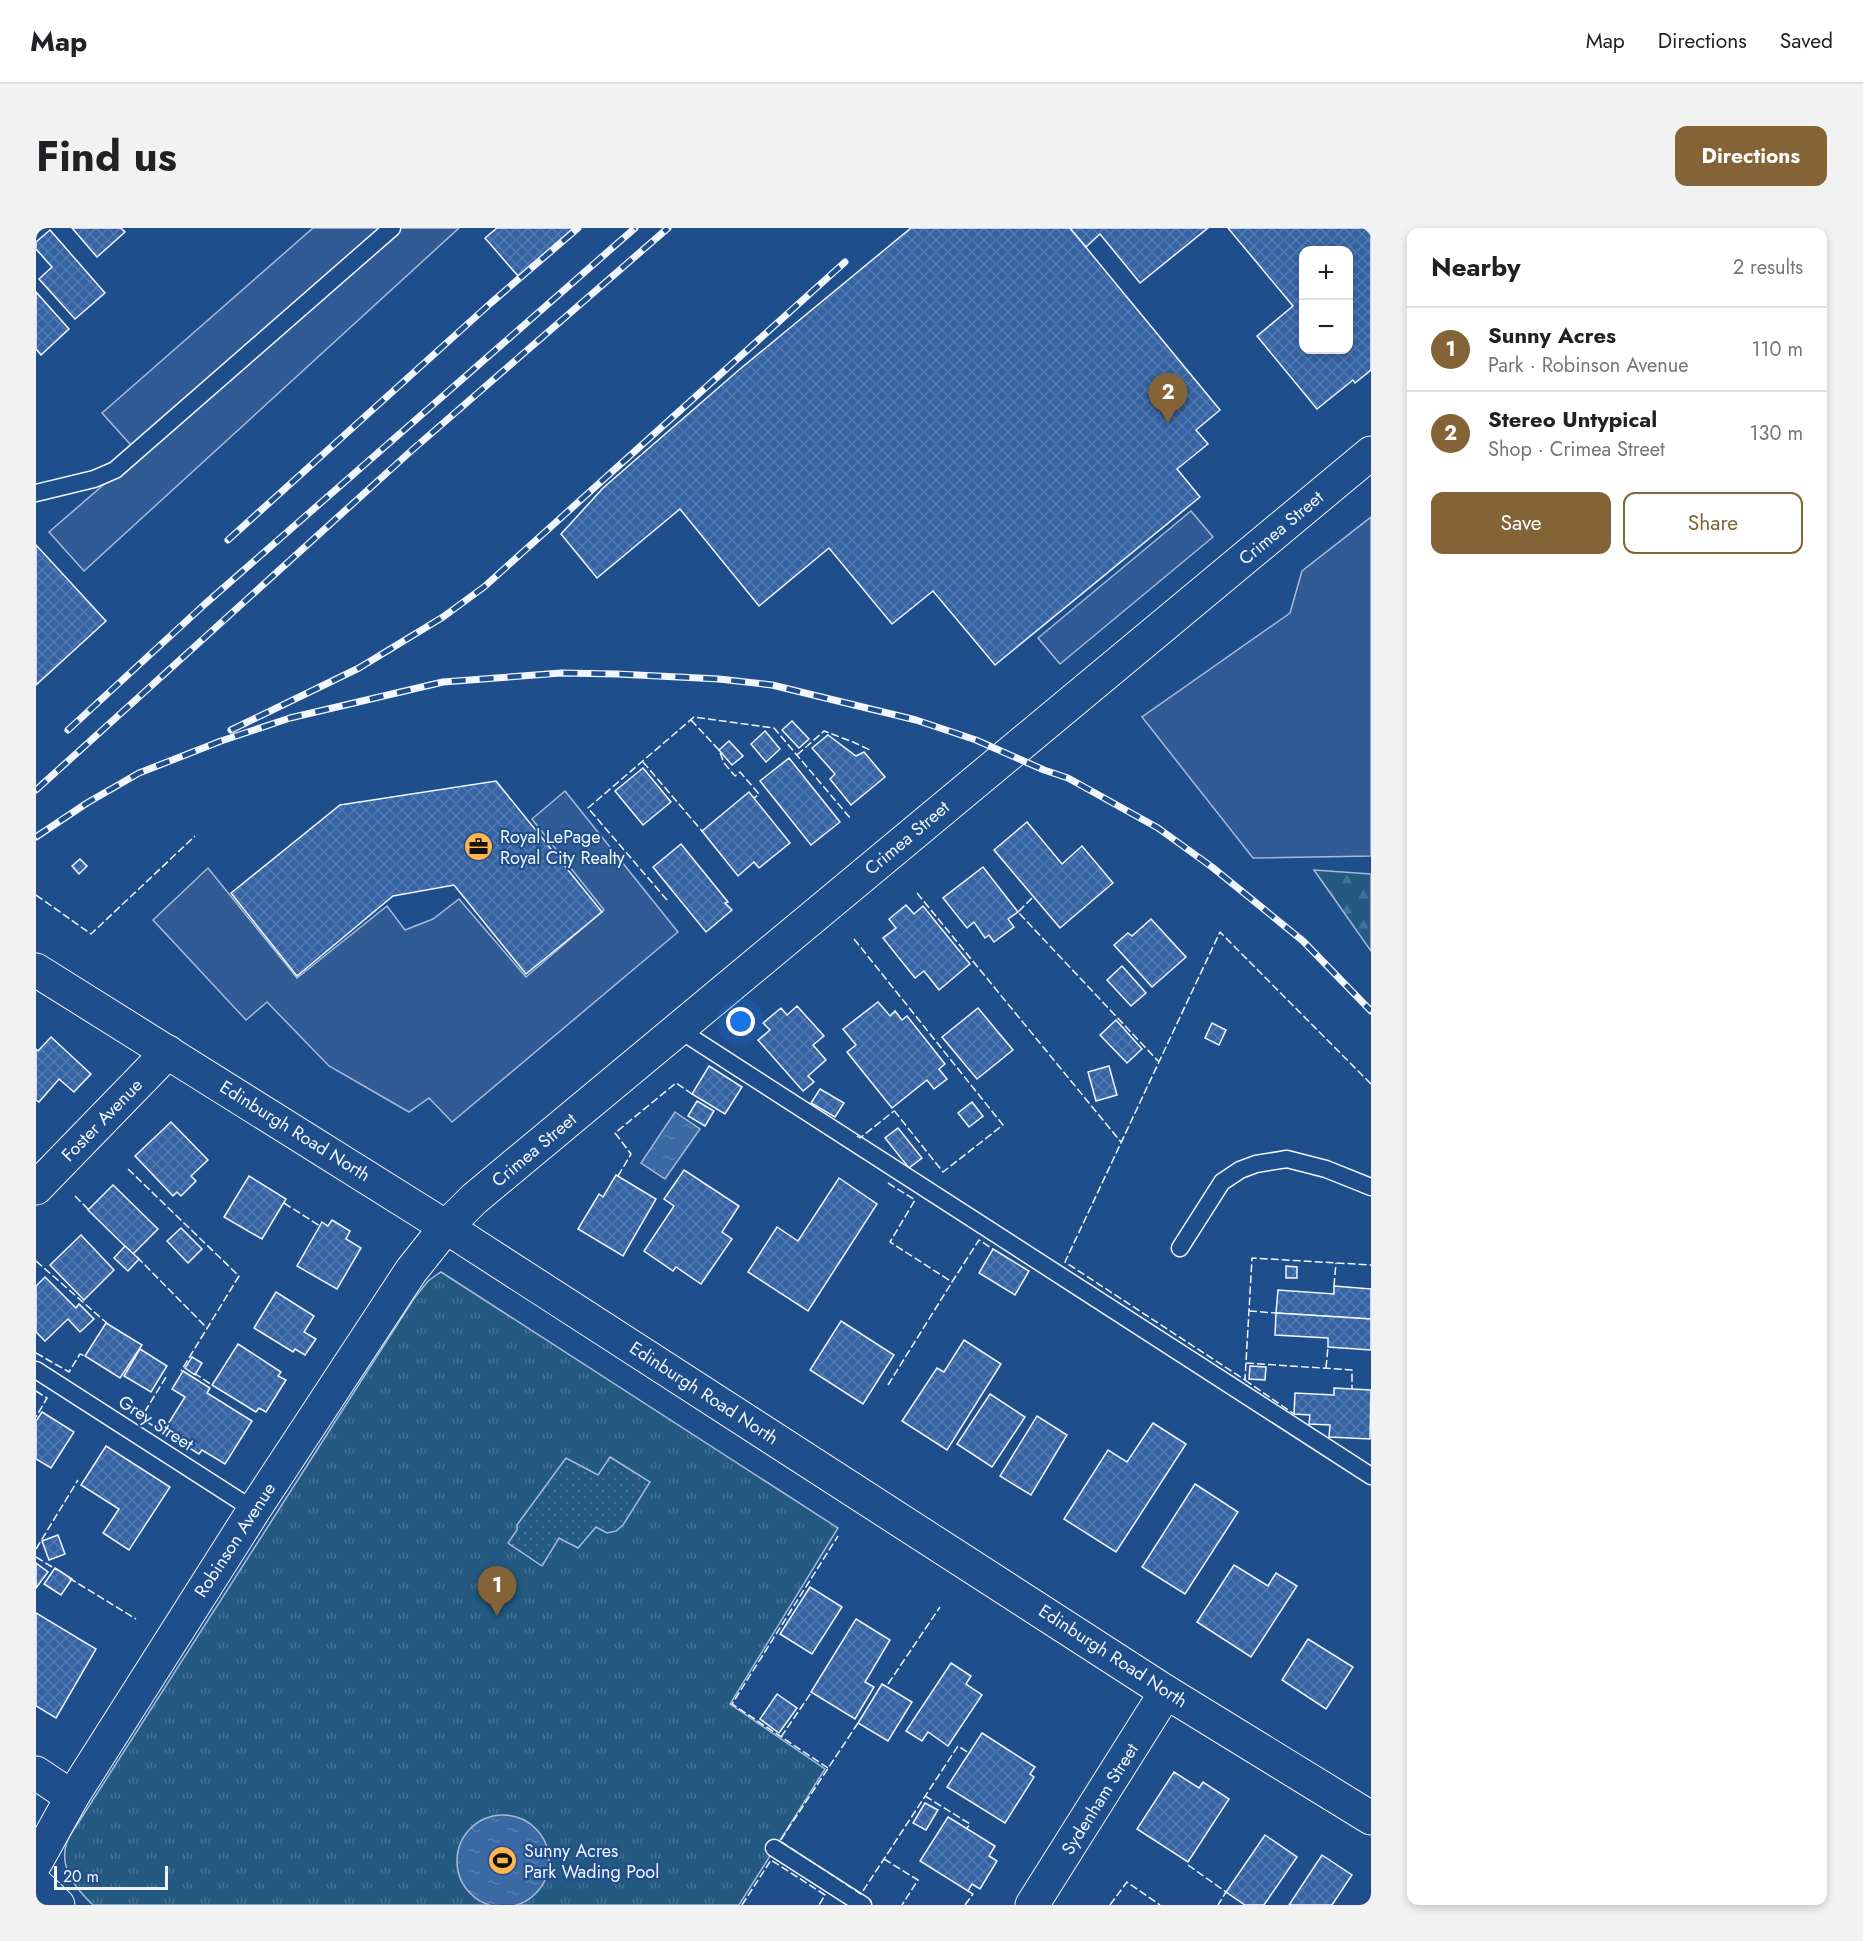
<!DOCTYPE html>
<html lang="en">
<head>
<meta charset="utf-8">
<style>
	:root { --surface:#fff; --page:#f2f2f2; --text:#202124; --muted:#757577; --line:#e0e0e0; --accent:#846436 }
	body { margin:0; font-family:Jost,sans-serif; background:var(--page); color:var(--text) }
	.controls { position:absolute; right:18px; top:18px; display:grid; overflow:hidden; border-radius:12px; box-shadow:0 3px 9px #0003 }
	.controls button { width:54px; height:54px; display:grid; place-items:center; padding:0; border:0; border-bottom:2px solid var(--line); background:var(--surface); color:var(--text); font:30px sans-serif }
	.scale { position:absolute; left:18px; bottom:15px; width:114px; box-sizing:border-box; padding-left:6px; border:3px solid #f2f6ff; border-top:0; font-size:16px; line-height:21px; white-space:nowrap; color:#f2f6ff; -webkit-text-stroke:4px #1f4e8c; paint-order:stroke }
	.you { position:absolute; left:705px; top:794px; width:21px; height:21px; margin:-15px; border:4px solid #fff; border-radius:50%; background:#1a73e8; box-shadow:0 0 0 9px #1a73e833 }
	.badge { display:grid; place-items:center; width:39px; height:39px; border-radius:50%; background:var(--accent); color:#fff; font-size:20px; font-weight:700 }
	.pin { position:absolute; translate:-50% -50px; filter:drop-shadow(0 2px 3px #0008) }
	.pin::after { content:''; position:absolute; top:32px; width:21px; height:18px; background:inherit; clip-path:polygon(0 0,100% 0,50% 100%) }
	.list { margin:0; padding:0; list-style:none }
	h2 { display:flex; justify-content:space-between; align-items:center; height:78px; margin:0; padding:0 24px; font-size:26px }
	h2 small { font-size:20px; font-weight:400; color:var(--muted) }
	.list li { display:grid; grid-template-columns:39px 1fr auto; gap:18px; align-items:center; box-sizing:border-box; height:84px; padding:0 24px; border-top:2px solid var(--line) }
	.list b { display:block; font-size:22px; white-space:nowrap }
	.list p { margin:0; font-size:20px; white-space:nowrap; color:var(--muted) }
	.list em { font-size:20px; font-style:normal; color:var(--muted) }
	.actions { display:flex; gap:12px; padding:18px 24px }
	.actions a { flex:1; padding:14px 0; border:2px solid var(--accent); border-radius:12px; text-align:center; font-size:21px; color:var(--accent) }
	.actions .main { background:var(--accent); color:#fff }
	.map { position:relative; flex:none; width:1335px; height:1677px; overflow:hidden; border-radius:12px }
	header { display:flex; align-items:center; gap:36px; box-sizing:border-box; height:84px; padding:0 30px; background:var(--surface); border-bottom:2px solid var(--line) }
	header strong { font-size:28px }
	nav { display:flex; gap:33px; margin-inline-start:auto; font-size:21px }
	.intro { display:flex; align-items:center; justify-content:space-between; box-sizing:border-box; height:144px; padding:0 36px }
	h1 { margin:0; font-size:42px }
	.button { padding:15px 27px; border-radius:12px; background:var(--accent); color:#fff; font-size:21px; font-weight:700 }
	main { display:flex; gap:36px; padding:0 36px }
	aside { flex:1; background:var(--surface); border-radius:12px; box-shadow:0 3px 9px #0003 }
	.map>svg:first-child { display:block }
	.forest { fill:url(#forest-firs); stroke:#a8bbd7; stroke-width:1.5 }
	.park { fill:url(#park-tufts); stroke:#a8bbd7; stroke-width:1.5 }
	.garden { fill:url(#garden-dots); stroke:#a8bbd7; stroke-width:1.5 }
	.parking { fill:#305b95; stroke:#a8bbd7; stroke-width:1.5 }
	.water { fill:url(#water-ripples); stroke:#a8bbd7; stroke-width:1.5 }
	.building { fill:url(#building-cross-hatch); stroke:#f2f6ff; stroke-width:1.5; fill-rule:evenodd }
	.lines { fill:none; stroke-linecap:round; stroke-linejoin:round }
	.lane-casing { stroke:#f2f6ff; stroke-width:19 }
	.street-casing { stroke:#f2f6ff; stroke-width:35 }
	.secondary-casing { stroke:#f2f6ff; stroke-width:35 }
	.lane { stroke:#1f4e8c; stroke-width:16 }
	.street { stroke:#1f4e8c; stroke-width:33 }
	.secondary { stroke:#1f4e8c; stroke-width:33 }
	.rail-casing { stroke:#f2f6ff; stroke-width:7 }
	.rail { stroke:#1f4e8c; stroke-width:4.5; stroke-dasharray:14; stroke-linecap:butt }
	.fence { stroke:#f2f6ff; stroke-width:1.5; stroke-dasharray:8 3; stroke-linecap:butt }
	.labels { text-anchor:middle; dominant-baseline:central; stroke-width:4.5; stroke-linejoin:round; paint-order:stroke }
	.street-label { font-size:18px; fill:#f2f6ff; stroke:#1f4e8c }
	.poi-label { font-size:18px; fill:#f2f6ff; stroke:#1f4e8c; text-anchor:start }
</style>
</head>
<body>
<header>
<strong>Map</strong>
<nav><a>Map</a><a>Directions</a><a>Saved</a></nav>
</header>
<div class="intro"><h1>Find us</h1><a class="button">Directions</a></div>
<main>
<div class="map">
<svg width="1335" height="1677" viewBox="0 0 1335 1677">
	<defs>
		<pattern id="forest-firs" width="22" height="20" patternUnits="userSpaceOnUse" patternTransform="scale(1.5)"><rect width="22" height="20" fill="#245a82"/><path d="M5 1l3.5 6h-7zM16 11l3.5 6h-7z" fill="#447295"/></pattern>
		<pattern id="park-tufts" width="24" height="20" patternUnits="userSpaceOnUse" patternTransform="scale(1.5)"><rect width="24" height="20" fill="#245a82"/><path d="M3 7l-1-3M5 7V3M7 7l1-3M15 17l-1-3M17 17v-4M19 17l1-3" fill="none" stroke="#447295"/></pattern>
		<pattern id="garden-dots" width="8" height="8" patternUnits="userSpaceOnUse" patternTransform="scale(1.5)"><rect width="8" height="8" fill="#245a82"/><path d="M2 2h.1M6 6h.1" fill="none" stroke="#447295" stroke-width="1.8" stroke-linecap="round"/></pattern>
		<pattern id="water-ripples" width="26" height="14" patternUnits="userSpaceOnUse" patternTransform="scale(1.5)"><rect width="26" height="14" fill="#3b69a3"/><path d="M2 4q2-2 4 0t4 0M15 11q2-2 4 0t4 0" fill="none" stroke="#587fb1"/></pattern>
		<pattern id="building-cross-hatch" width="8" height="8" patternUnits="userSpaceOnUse" patternTransform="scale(1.5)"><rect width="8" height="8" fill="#3563a3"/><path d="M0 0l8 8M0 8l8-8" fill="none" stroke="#537ab1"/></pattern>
	</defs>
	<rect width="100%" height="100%" fill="#1f4e8c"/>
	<!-- forest -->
	<path class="forest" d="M1278,642L1335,646V723Z"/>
	<!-- park -->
	<path class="park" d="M405,1044L802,1300L694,1476L789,1541L703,1677H57C40,1661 22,1639 31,1614C34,1606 41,1597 46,1589L377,1072L392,1053Z"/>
	<!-- garden -->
	<path class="garden" d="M574,1229L614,1254L587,1297L580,1303L571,1305L560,1299L542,1320L523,1310L506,1338L472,1315L481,1302V1297L530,1230L562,1247Z"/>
	<!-- parking -->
	<g class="parking">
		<path d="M277,0H423L48,343L13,304L103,226L66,185Z"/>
		<path d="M1155,283L1177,309L1024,436L1002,410Z"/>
		<path d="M1335,289V628L1217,630L1106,489L1254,385L1266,343Z"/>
		<path d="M529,563L642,704L416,894L393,870L373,884L293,838L231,774L210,792L117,692L172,640L261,750L351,678L369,702L397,691L423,671L490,749L568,682L496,591Z"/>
	</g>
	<!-- water -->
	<g class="water">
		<path d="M639,884L664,901L629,951L605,935Z"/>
		<circle cx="467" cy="1633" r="46"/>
	</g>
	<!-- building -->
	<g class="building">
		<path d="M36,0H85L89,4L61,29Z"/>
		<path d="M461,0H538L482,48L449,10Z"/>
		<path d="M875,0H1034L1184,182L1160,202L1172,216L1141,241L1164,269L959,437L897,363L856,396L793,320L723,378L644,281L561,350L525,306L567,260L704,141Z"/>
		<path d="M1034,0H1172L1104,55L1064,6L1050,19Z"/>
		<path d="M1192,0H1329L1335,7V142L1319,155L1317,152L1281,181L1221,108L1257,78ZM1268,22H1312V122H1268Z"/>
		<path d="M14,2L69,65L39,91L3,51L16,39L0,21V14Z"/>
		<path d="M0,64L33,101L5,127L0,121Z"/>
		<path d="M0,317L70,393L0,457Z"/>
		<path d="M756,493L773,511L763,520L746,502Z"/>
		<path d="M729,503L744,521L730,534L715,516Z"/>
		<path d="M792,507L820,528L828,524L849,549L815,577L794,551L799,546L776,520Z"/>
		<path d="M693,513L707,528L696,537L683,522Z"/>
		<path d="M753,530L804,594L775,617L724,553Z"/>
		<path d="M607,540L635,574L607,597L579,563Z"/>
		<path d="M460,553L566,684L490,746L418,657L357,668L261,748L195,665L304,577Z"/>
		<path d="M713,564L754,615L723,640L718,634L702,648L666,603Z"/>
		<path d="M991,594L1026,636L1046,618L1077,655L1024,700L958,622Z"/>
		<path d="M645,616L692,674L689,675L696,682L670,704L617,639Z"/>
		<path d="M44,631L51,638L43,646L36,638Z"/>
		<path d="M947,639L982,684L972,691L978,699L958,714L953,707L949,710L938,694L931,700L907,670Z"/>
		<path d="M870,677L878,686L887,678L934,736L903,762L888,743L879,750L847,710L860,700L853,691Z"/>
		<path d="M1115,691L1150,729L1116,759L1078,717L1092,705L1096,708Z"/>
		<path d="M1086,738L1110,765L1095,778L1071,752Z"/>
		<path d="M842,774L854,788L859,783L866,792L871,788L909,836L903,841L911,851L898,861L891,852L856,880L811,824L820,817L807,801Z"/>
		<path d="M761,778L788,808L777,817L790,832L772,848L778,854L767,863L722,812L734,802L727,795L745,780L751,787Z"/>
		<path d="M942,780L977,822L941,851L906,809Z"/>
		<path d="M1080,792L1106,821L1091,835L1064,807Z"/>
		<path d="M1176,795L1190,802L1183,817L1169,810Z"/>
		<path d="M15,809L55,846L38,864L23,851L3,874L0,872V821L2,823Z"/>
		<path d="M673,838L706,859L689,886L656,866Z"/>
		<path d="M1073,838L1081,867L1060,873L1052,844Z"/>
		<path d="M784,861L808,875L799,889L775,875Z"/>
		<path d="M661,873L678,883L669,898L652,888Z"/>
		<path d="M936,874L947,888L933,899L922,885Z"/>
		<path d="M135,894L172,932L155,948L160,953L145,968L141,964L137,968L99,928Z"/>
		<path d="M862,900L886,930L873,940L849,910Z"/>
		<path d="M648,942L703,978L686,1004L696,1011L665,1056L640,1039L637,1043L608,1023L638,978L628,971Z"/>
		<path d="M580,947L620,971L587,1028L542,1001L563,966L567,969Z"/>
		<path d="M213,948L250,971L226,1011L188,989Z"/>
		<path d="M803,950L841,976L772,1083L712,1044L741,999L762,1013Z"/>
		<path d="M77,957L122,1001L97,1026L52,982Z"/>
		<path d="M296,992L314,1003L310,1011L325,1020L301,1061L261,1038L286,994L292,998Z"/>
		<path d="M145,1000L166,1021L152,1035L131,1013Z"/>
		<path d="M45,1007L78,1042L48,1072L14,1037Z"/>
		<path d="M89,1018L103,1031L92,1043L78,1030Z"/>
		<path d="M957,1021L993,1043L979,1067L943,1045Z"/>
		<path d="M1250,1038L1261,1039V1050H1250Z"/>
		<path d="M9,1049L40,1080L43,1076L58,1091L44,1104L32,1091L9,1113L0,1104V1058Z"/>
		<path d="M1298,1058L1335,1061V1091L1240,1085L1242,1062L1298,1066Z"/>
		<path d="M240,1064L278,1088L268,1104L280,1111L269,1127L259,1121L257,1124L218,1100Z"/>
		<path d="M1240,1085L1335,1091V1122L1292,1119V1110L1239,1107Z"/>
		<path d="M805,1093L858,1127L827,1176L774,1142Z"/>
		<path d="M70,1095L106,1117L84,1150L49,1128Z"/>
		<path d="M928,1112L965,1136L911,1222L866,1193L901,1140L908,1144Z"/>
		<path d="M202,1116L245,1144L242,1148L250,1152L230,1184L223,1180L220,1184L176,1157Z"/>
		<path d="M104,1121L131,1138L115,1164L88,1148Z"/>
		<path d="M156,1129L166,1135L159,1147L149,1140Z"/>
		<path d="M1214,1138L1230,1139L1229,1152L1213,1151Z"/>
		<path d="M147,1143L174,1160L171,1165L216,1193L189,1236L166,1222L163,1226L127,1204L149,1169L136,1161Z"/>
		<path d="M1298,1160L1335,1162L1334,1211L1293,1209L1294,1197L1273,1196L1274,1187L1258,1186L1259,1165L1298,1167Z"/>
		<path d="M954,1166L989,1189L956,1239L921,1216Z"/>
		<path d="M6,1184L38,1204L15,1240L0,1231V1193Z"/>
		<path d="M1001,1188L1031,1207L995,1267L964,1248Z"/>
		<path d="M1117,1195L1150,1216L1080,1324L1028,1291L1072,1222L1091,1234Z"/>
		<path d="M70,1218L134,1259L93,1322L67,1305L83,1281L45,1257Z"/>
		<path d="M1159,1256L1202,1284L1149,1366L1106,1339Z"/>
		<path d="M22,1307L29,1326L13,1332L6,1313Z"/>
		<path d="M0,1335L12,1344L0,1360Z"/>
		<path d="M1198,1337L1232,1358L1240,1345L1261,1358L1215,1429L1161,1394Z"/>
		<path d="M19,1340L36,1351L25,1367L8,1356Z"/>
		<path d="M774,1359L806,1379L776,1426L744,1406Z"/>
		<path d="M0,1385L60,1421L20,1490L0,1478Z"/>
		<path d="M820,1391L854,1412L829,1454L838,1459L819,1491L775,1464Z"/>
		<path d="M1272,1411L1317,1439L1290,1481L1246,1452Z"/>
		<path d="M915,1435L935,1448L930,1456L946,1467L912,1518L892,1504L886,1513L870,1503Z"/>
		<path d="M846,1456L876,1474L852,1513L822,1495Z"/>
		<path d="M741,1466L761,1480L743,1505L724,1491Z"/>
		<path d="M946,1505L999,1539L994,1546L998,1549L969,1595L911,1559Z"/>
		<path d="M1138,1544L1163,1560L1167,1554L1193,1571L1152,1634L1101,1601Z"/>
		<path d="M889,1575L902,1582L890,1602L877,1595Z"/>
		<path d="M912,1589L959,1618L953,1628L961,1633L944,1661L936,1656L932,1663L884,1633Z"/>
		<path d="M1229,1607L1261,1629L1228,1677H1209L1190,1664Z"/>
		<path d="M1286,1627L1316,1647L1296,1677H1253Z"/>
	</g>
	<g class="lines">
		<defs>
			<g id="lane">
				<path d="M0,265L58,251L79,242L356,0"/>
				<path d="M642,801L1335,1248"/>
				<path d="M1144,1020L1186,954L1204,942L1220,936L1251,931L1290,941L1335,959"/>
				<path d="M0,1142L218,1282"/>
				<path d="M738,1620L827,1677"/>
			</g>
			<g id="street">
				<path d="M0,960L132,824"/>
				<path d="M0,1545L36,1569"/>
				<path d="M0,1634L36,1569L218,1282L375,1043L410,999L438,971L1335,225"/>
				<path d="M0,1656L22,1677"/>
				<path d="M996,1677L1130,1464"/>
			</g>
			<path id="secondary" d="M0,742L410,999L1130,1464L1335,1590"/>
		</defs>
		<!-- lane casing -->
		<use href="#lane" class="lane-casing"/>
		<!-- street casing -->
		<use href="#street" class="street-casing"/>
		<!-- secondary casing -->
		<use href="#secondary" class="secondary-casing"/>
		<!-- lane -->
		<use href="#lane" class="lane"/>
		<!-- street -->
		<use href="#street" class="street"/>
		<!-- secondary -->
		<use href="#secondary" class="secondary"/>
		<defs>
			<g id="rail">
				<path d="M192,312L456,74L542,0"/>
				<path d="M32,502L169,376L599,0"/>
				<path d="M195,502L323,440L407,389L448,359L809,34"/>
				<path d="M0,562L375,223L632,0"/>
				<path d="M0,609L51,575L103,545L185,513L254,490L407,454L525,445L581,446L683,451L736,457L880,492L940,512L1008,542L1032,550L1122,600L1176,639L1267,713L1335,783"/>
			</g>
		</defs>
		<!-- rail casing -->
		<use href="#rail" class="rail-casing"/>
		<!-- rail -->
		<use href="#rail" class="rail"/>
		<!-- fence -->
		<g class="fence">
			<path d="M655,492L683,522L688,535L699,548L704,544L723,566L718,570"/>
			<path d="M761,527L788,503L817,514L834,522"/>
			<path d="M607,534L666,603"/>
			<path d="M881,665L1085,914"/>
			<path d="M0,667L55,706L159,608"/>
			<path d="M996,670L982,684L1123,834"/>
			<path d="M631,672L552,580L658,489L738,500L815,591"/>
			<path d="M818,711L967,897L907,944L856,880"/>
			<path d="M1335,856L1184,704L1029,1034L1209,1152L1216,1030L1335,1037"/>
			<path d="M821,908L824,910L858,883"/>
			<path d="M92,941L203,1048L145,1143"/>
			<path d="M582,948L595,926L579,905L640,855L656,866"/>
			<path d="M852,955L879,972L854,1014L916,1054L943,1012L957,1021"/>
			<path d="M39,968L54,983"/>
			<path d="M248,975L284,998"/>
			<path d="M101,1029L171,1100"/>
			<path d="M0,1033L72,1096"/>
			<path d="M1298,1058L1300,1035"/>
			<path d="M1213,1083L1240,1085"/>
			<path d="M0,1125L33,1144L44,1126L49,1128"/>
			<path d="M1210,1135L1316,1142V1161"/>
			<path d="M1290,1140L1292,1119"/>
			<path d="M158,1145L176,1157"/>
			<path d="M1209,1152L1258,1186"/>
			<path d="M852,1157L916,1054"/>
			<path d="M0,1163L11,1170L0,1189"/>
			<path d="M127,1204L105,1190L130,1149"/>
			<path d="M0,1321L42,1252"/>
			<path d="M0,1329L21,1342"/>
			<path d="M33,1350L100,1391"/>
			<path d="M852,1456L904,1379"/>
			<path d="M822,1495L744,1613L825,1666L922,1518L933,1525"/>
			<path d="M745,1509L775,1465"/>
			<path d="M792,1540L696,1476L802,1308"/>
			<path d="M889,1568L934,1596L931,1600"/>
			<path d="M848,1631L882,1652L866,1677"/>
			<path d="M1152,1637L1190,1664L1182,1677"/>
			<path d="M706,1677L735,1632L789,1667L783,1677"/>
			<path d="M929,1677L937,1666L932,1663"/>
			<path d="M1074,1677L1091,1654L1124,1677"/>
		</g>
	</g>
	<!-- icons -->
	<defs>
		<symbol id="office-disc" viewBox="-11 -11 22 22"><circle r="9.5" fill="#ffb74d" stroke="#1f4e8c"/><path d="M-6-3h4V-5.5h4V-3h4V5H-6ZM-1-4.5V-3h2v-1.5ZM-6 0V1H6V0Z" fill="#111"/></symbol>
		<symbol id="stadium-disc" viewBox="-11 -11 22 22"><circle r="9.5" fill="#ffb74d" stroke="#1f4e8c"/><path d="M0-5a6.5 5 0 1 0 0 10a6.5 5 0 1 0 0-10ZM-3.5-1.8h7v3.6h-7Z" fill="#111"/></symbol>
	</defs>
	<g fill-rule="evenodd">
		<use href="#office-disc" x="426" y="602" width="33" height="33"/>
		<use href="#stadium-disc" x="450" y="1616" width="33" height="33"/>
	</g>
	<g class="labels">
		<!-- street labels -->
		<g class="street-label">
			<text transform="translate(1245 300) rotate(-40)">Crimea Street</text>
			<text transform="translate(871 610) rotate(-40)">Crimea Street</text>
			<text transform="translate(66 892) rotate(-46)">Foster Avenue</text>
			<text transform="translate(259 903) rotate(32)">Edinburgh Road North</text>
			<text transform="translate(498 922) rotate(-40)">Crimea Street</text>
			<text transform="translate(668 1165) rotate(33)">Edinburgh Road North</text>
			<text transform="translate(120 1195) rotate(33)">Grey Street</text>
			<text transform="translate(199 1312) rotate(-57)">Robinson Avenue</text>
			<text transform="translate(1077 1428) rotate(33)">Edinburgh Road North</text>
			<text transform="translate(1064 1571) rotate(-58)">Sydenham Street</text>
		</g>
		<!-- poi labels -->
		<g class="poi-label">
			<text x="464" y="609">Royal LePage<tspan x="464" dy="21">Royal City Realty</tspan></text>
			<text x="488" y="1623">Sunny Acres<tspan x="488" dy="21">Park Wading Pool</tspan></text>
		</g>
	</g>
</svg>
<div class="controls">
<button>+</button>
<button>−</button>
</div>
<div class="scale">20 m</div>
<div class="you"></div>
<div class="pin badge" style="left:461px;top:1388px">1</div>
<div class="pin badge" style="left:1132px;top:195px">2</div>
</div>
<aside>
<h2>Nearby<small>2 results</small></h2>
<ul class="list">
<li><span class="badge">1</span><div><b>Sunny Acres</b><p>Park · Robinson Avenue</p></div><em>110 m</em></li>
<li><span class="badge">2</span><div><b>Stereo Untypical</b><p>Shop · Crimea Street</p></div><em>130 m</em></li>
</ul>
<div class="actions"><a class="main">Save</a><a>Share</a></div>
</aside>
</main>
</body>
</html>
